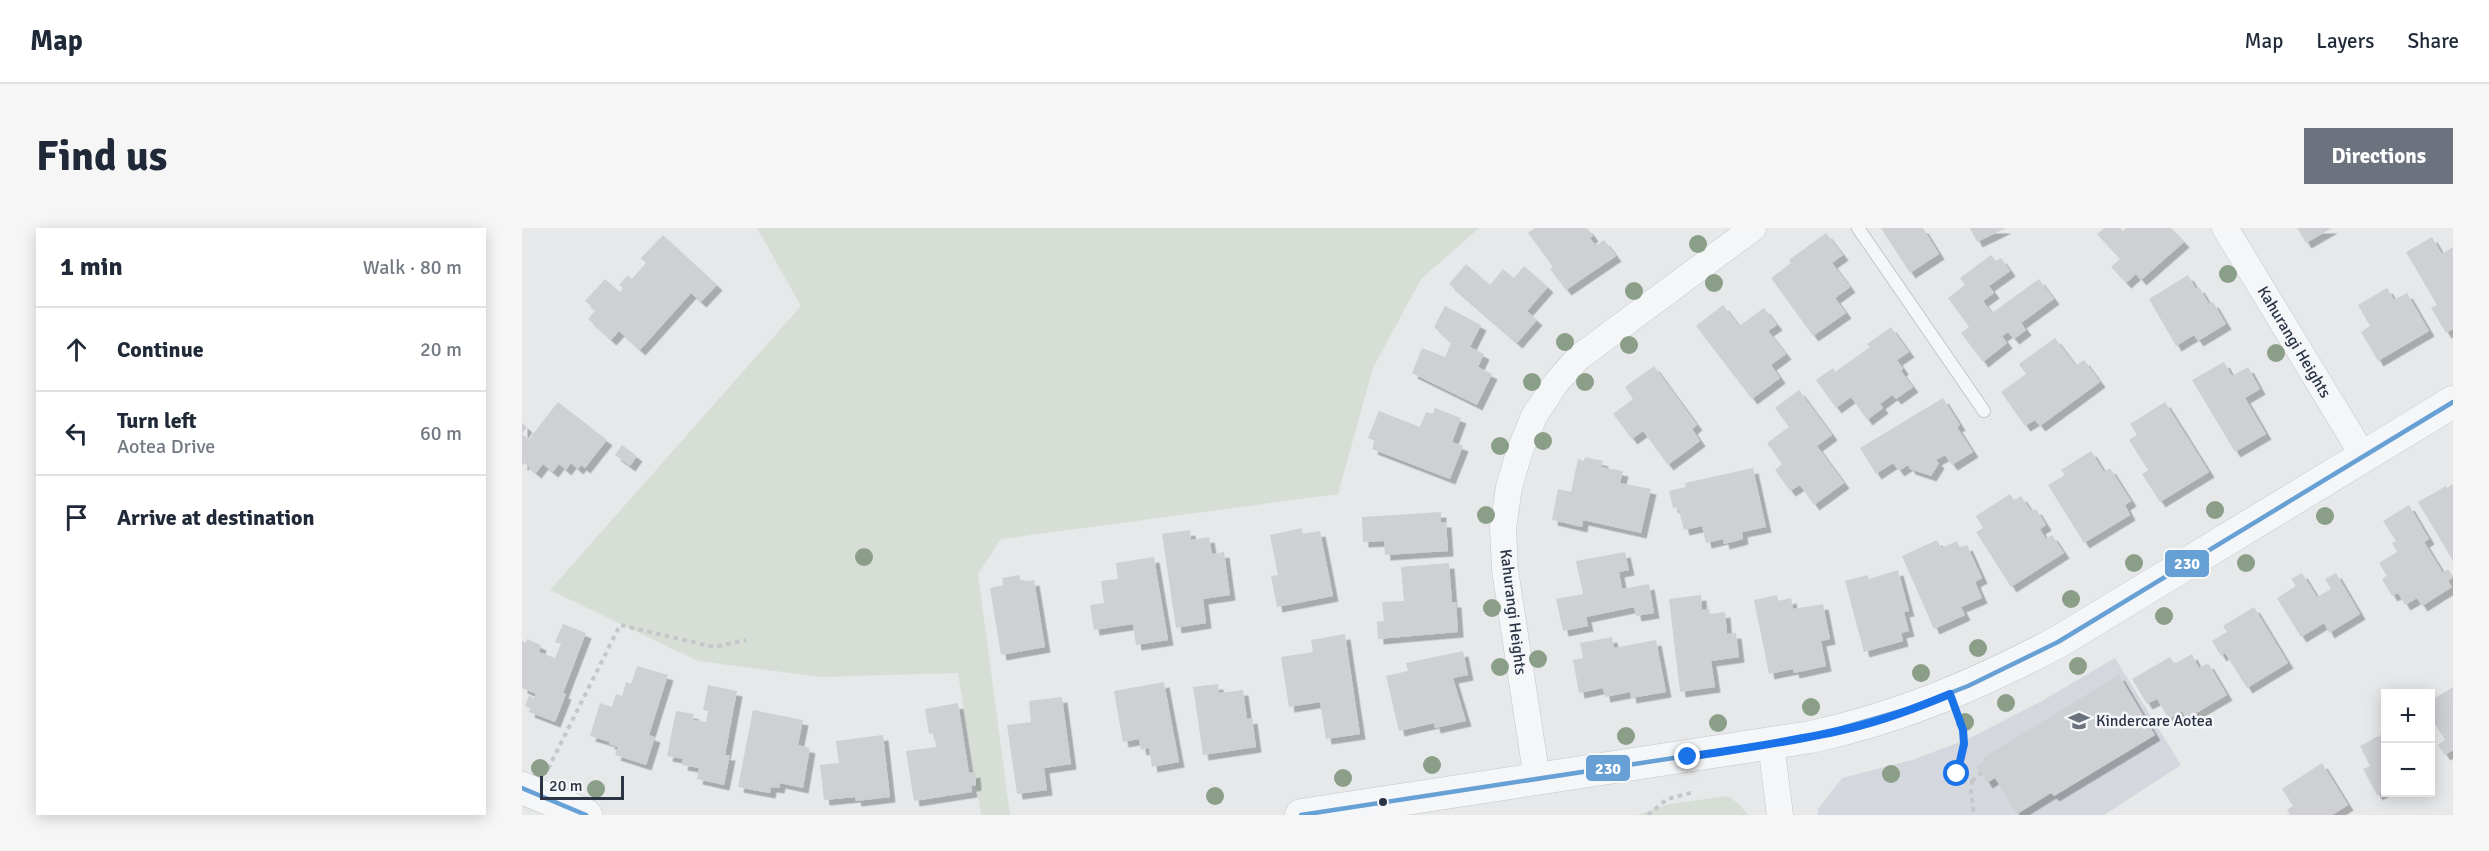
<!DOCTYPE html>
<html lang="en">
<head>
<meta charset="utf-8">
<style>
	:root { --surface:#fff; --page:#f6f6f7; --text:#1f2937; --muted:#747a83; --line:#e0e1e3; --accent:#6c737f }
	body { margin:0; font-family:Signika,sans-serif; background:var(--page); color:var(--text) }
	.controls { position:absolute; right:18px; bottom:18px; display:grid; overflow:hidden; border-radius:0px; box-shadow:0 3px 15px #0003 }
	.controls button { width:54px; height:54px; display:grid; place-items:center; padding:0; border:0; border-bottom:2px solid var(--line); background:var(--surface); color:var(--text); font:30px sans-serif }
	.scale { position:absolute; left:18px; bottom:15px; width:84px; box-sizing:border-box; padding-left:6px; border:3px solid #2b3445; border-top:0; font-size:16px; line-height:21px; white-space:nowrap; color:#2b3445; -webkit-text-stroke:4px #f4f6f9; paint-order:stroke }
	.stop { position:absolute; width:18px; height:18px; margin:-14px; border:4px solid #1a73e8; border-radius:50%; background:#fff }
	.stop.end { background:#1a73e8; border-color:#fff; box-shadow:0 2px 6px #0008 }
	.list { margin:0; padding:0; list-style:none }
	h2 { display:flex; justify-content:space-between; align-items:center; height:78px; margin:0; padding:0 24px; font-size:26px }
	h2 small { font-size:20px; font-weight:400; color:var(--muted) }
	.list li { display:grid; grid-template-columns:39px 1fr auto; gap:18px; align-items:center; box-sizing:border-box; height:84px; padding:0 24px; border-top:2px solid var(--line) }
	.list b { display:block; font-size:22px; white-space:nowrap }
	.list p { margin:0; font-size:20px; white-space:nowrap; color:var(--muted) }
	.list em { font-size:20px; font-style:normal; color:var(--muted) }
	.icon { flex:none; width:33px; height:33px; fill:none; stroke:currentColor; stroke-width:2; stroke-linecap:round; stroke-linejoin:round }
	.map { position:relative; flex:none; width:1931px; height:587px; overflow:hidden; border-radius:0px }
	header { display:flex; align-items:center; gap:36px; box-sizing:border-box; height:84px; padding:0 30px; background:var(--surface); border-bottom:2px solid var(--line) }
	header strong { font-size:28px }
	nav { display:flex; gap:33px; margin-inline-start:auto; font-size:21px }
	.intro { display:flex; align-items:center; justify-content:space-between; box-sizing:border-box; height:144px; padding:0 36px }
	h1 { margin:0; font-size:42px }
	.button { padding:15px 27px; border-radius:0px; background:var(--accent); color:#fff; font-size:21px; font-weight:700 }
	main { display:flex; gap:36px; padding:0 36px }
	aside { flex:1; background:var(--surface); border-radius:0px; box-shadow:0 3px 15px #0003 }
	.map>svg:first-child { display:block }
	.built { fill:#d4d7dd }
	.green { fill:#d6ded6 }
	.building { fill:#ced0d3; filter:url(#shadow) }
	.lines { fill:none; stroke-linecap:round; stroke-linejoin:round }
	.service-casing { stroke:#c4c6c8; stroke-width:14 }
	.minor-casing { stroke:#c4c6c8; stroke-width:27 }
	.tertiary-casing { stroke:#c4c6c8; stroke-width:33 }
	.path { stroke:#c5c6ca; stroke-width:4; stroke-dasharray:4.5 4.5; stroke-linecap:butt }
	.service { stroke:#f5f6f7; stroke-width:12 }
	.minor { stroke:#f5f6f7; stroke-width:26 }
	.tertiary { stroke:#f5f6f7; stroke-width:32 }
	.bus-1-casing { stroke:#f4f6f9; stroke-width:9 }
	.bus-1 { stroke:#66a0d4; stroke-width:4.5 }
	.tree { fill:#8a9e88 }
	.route { stroke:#1a73e8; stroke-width:8 }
	.bus-dot { fill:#2b3445; stroke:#f4f6f9; stroke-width:2 }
	.labels { text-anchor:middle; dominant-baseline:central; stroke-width:5; stroke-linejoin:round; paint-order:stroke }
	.street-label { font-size:16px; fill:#2b3445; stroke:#f4f6f9 }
	.poi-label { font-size:16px; fill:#2b3445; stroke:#f4f6f9; text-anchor:start }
	.line-badge { stroke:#f4f6f9; stroke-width:2 }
	.badge-label { font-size:16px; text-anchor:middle; font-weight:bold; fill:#fff }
</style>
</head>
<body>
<header>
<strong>Map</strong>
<nav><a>Map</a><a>Layers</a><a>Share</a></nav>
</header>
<div class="intro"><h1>Find us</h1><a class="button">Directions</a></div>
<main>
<aside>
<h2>1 min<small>Walk · 80 m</small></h2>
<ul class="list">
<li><svg class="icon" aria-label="ahead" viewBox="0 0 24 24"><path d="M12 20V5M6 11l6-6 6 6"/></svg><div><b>Continue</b></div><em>20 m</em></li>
<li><svg class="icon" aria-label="left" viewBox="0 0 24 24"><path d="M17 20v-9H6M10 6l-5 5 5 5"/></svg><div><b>Turn left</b><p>Aotea Drive</p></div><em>60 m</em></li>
<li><svg class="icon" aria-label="arrive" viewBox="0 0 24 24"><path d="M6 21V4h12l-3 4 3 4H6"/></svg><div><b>Arrive at destination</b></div></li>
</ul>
</aside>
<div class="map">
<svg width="1931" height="587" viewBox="0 0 1931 587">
	<defs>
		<filter id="shadow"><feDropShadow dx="5.5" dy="5.5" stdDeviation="0" flood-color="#0004"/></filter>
	</defs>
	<rect width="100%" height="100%" fill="#e6e8ea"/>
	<!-- built -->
	<path class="built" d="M1593,430L1659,537L1582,587H1296V581L1320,550L1390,532L1446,511L1518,474Z"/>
	<!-- green -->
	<g class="green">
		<path d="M235,0H957L899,51L851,140L816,266L479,311L456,346L488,587H459L436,445L299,449L176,433L28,362L279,78Z"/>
		<path d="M1205,568L1217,576L1226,587H1115L1148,576Z"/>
	</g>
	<!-- building -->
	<g class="building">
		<path d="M1013,0H1065L1071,8L1068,10L1074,18L1082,12L1094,28L1044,62L1028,41L1031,39L1006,5Z"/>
		<path d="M1359,0H1401L1417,26L1388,45Z"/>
		<path d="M1448,0H1484L1455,14Z"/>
		<path d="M1582,0H1598L1601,3L1604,0H1649L1662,14L1619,52L1614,46L1604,55L1589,39L1598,31L1575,6Z"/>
		<path d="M1775,0H1810L1784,15Z"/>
		<path d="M1304,5L1321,27L1310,35L1328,59L1313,70L1324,85L1291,108L1249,50L1269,35L1267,32Z"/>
		<path d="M141,7L195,57L179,74L169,65L118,122L97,103L89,112L66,91L74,82L63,73L83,51L98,64L101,60L97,57L106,47L110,51L124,35L119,30Z"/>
		<path d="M1910,9L1920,26L1931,19V101L1924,105L1909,80L1915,77L1884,24Z"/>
		<path d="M1469,27L1474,33L1479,30L1488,43L1467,58L1472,65L1461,73L1470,85L1517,51L1532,71L1499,95L1504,102L1492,111L1486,104L1480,108L1485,115L1461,134L1439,105L1447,99L1426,70L1443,57L1438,50Z"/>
		<path d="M944,36L968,57L981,41L992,50L1002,38L1026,59L1005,83L1015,92L995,115L927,56Z"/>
		<path d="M1666,47L1674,61L1677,59L1687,76L1691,74L1704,96L1676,113L1672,107L1654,118L1627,71Z"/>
		<path d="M1865,60L1872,72L1885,65L1907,103L1856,133L1839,104L1848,98L1836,77Z"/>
		<path d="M1201,77L1217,98L1242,80L1255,97L1246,103L1264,126L1249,137L1258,150L1230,171L1174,98Z"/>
		<path d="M923,78L959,97L948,119L962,126L956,139L970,146L955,177L890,145L900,120L923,129L929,115L912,99Z"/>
		<path d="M1369,99L1387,124L1375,132L1381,141L1379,143L1391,159L1374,171L1370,167L1358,176L1361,180L1345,192L1329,169L1314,180L1294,152L1311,140L1313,144L1348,119L1345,116Z"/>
		<path d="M1533,110L1554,138L1562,132L1578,154L1518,198L1513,192L1503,198L1479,164L1504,146L1497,136Z"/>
		<path d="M1702,134L1710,148L1726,139L1738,161L1723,170L1744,206L1713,224L1670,152Z"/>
		<path d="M1132,138L1175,197L1170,201L1178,213L1146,237L1121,203L1110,211L1091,186L1111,171L1103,159Z"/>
		<path d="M1277,162L1310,207L1295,218L1322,255L1292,277L1278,257L1268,263L1253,242L1260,236L1245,215L1267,199L1253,180Z"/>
		<path d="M1421,170L1438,197L1435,199L1451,224L1430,237L1423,227L1414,232L1417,235L1409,248L1388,241L1386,237L1377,243L1371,235L1354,246L1338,220Z"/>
		<path d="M36,174L85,212L63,240L59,237L56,241L49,235L44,242L37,236L31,244L21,236L14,245L2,235L0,238V195L5,199L0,206L7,211Z"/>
		<path d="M1643,174L1687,244L1638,274L1620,246L1626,242L1607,212L1615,207L1608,196Z"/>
		<path d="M913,180L939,190L930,214L941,218L928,251L850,221L853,213L846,210L857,183L898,199L904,184L911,186Z"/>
		<path d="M100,217L115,228L108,238L93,227Z"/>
		<path d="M1569,223L1582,244L1588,240L1609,273L1603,277L1608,287L1562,315L1526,257L1543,247L1539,242Z"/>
		<path d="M1063,229L1081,233L1079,239L1101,243L1098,255L1129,261L1119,305L1061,292L1060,299L1030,292L1036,261L1049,264L1056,231L1062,233Z"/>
		<path d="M1231,240L1244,299L1220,304L1221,311L1202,316L1201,311L1184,315L1180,298L1162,302L1156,279L1151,280L1147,263L1164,259L1163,255Z"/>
		<path d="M1931,256V333L1896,274L1924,258L1925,260Z"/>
		<path d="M1488,266L1492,272L1499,268L1509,283L1514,281L1524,297L1518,301L1524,311L1530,307L1542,325L1489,359L1454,304L1461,300L1454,288Z"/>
		<path d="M1887,277L1907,311L1902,314L1921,345L1926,341L1931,349L1926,353L1930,359L1900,378L1895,370L1883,377L1876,365L1870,368L1860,351L1865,348L1857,335L1875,324L1870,315L1874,313L1861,293Z"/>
		<path d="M919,284V294H924L926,323L863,327L862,313L841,314L840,289Z"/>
		<path d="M780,300L781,306L798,303L811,368L755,379L749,348L756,347L748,307Z"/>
		<path d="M668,302L669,312L687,309L690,326L702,324L708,367L681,371L684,395L654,400L640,306Z"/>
		<path d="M1415,312L1419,320L1435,313L1438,320L1445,317L1460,350L1453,354L1460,370L1439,379L1443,387L1412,401L1380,328Z"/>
		<path d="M1103,324L1107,342L1097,344L1100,361L1127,356L1132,385L1114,388L1112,379L1064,389L1066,398L1041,403L1034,371L1061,366L1054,333Z"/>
		<path d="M632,329L646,412L614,417L611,396L572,402L568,377L582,375L579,353L596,351L594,335Z"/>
		<path d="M927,335L930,374H934L936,404L856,411L855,394L862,393L860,374L882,373L879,339Z"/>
		<path d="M1376,342L1387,383L1382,384L1387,403L1379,405L1381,413L1342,424L1323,353L1346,347L1347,351Z"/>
		<path d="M1780,345L1795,369L1809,361L1803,351L1814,345L1838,386L1807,405L1802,395L1779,409L1755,370L1774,358L1769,351Z"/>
		<path d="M497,347L499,354L512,352L523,419L479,427L468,360L481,357L480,350Z"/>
		<path d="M1179,367L1180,382L1187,381L1188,386L1203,384L1205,406L1214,405L1217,429L1189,433L1193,459L1158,464L1147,371Z"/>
		<path d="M1255,367L1256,373L1269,370L1271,381L1301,376L1308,411L1299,413L1304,438L1272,445L1271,441L1247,446L1232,372Z"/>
		<path d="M1732,379L1766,435L1725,460L1703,425L1699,428L1690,413L1705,404L1701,398Z"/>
		<path d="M41,396L64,405L41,465L44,466L33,494L7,484L8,480L3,478L7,468L12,470L14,466L0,460V413L4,415L5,411L19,417L17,424L33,430L39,416L33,414Z"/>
		<path d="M823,406L838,506L804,511L798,474L767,479L759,429L791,424L789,412Z"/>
		<path d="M1090,409L1092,420L1134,412L1144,464L1109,470L1108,464L1083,469L1081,460L1057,465L1051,432L1061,430L1058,415Z"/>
		<path d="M941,423L946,447L931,450L944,493L913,500L912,495L877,503L864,448L886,443L884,435Z"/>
		<path d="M1670,426L1677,440L1686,435L1705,467L1664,491L1660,483L1647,491L1635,471L1625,476L1610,451L1648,429L1652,436Z"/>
		<path d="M115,438L146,447L127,507L133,509L124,537L93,527L96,519L87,516L88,514L68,508L78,475L90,479L94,466L100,468L104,454L109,456Z"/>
		<path d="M1597,447L1633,507L1532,568L1529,565L1495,586L1473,550L1465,555L1455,538L1463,533L1461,530Z"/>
		<path d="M642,454L657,534L630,539L627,520L619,522L617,511L601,514L592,463Z"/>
		<path d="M696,456L697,465L721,462L725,491L730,490L734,519L681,527L671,459Z"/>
		<path d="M186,457L215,463L203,527H208L202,557L175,551L177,540L160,537L161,531L145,528L154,483L172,486L171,492L184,494L186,483L181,482Z"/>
		<path d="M1931,459V522L1923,527L1916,517L1923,512L1908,488V473Z"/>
		<path d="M540,469L549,536L522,540L525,562L495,566L485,497L509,494L507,473Z"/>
		<path d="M436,475L447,545L453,544L454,557L449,558L450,564L392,573L384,523L414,519L412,505L407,506L403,481Z"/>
		<path d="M231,482L281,492L276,517L288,520L281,560L258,555L257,560L249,559L248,565L216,559Z"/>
		<path d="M1864,504V562L1855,567L1841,541L1848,538L1838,518Z"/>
		<path d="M361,507L368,569L334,573L333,569L302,572L298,537L317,535L314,513Z"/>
		<path d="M1800,535L1826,577L1810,587H1768L1765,582L1771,578L1760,561Z"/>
	</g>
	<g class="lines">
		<defs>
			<path id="service" d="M1336,0L1462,183"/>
			<g id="minor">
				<path d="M1703,0L1842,229"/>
				<path d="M1249,516L1258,587"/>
				<path d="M1015,551L983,342L981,300L987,259L997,225L1012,188L1034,155L1056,130L1231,0"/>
			</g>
			<g id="tertiary">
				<path d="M0,560L64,587"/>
				<path d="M779,587L1289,509C1380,489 1454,457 1536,414L1931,174"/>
			</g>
		</defs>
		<!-- service casing -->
		<use href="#service" class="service-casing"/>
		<!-- minor casing -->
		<use href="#minor" class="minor-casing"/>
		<!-- tertiary casing -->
		<use href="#tertiary" class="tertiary-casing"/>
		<!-- path -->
		<g class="path">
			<path d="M1437,492L1441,503L1442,517L1435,546L1440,551L1450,553L1449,563L1452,587"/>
			<path d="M26,541L98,397L192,419L224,412"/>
			<path d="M1450,553L1459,545"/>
			<path d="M1126,587L1145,571L1172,564"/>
		</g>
		<!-- service -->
		<use href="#service" class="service"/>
		<!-- minor -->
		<use href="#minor" class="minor"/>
		<!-- tertiary -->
		<use href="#tertiary" class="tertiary"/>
		<defs>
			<g id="bus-1">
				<path d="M0,560L64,587"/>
				<path d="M779,587L1289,509L1386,481L1446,458L1536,414L1931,174"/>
			</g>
		</defs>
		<!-- bus-1 casing -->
		<use href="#bus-1" class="bus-1-casing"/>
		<!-- bus-1 -->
		<use href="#bus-1" class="bus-1"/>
	</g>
	<!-- trees -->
	<g class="tree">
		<circle cx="1176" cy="16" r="9"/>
		<circle cx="1706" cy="46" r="9"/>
		<circle cx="1192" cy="55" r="9"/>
		<circle cx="1112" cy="63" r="9"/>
		<circle cx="1043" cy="114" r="9"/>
		<circle cx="1107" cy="117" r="9"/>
		<circle cx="1754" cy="125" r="9"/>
		<circle cx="1010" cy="154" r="9"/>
		<circle cx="1063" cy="154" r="9"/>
		<circle cx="1021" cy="213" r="9"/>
		<circle cx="978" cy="218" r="9"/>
		<circle cx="1693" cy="282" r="9"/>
		<circle cx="964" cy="287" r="9"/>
		<circle cx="1803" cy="288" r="9"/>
		<circle cx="342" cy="329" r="9"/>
		<circle cx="1612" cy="335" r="9"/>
		<circle cx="1724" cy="335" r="9"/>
		<circle cx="1549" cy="371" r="9"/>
		<circle cx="970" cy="380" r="9"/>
		<circle cx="1642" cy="388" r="9"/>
		<circle cx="1456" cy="420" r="9"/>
		<circle cx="1016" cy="431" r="9"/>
		<circle cx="1556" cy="438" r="9"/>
		<circle cx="978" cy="439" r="9"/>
		<circle cx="1399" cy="445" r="9"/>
		<circle cx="1484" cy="475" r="9"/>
		<circle cx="1289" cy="479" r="9"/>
		<circle cx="1443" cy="494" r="9"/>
		<circle cx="1196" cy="495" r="9"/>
		<circle cx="1104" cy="508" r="9"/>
		<circle cx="910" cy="537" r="9"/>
		<circle cx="18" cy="540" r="9"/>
		<circle cx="1369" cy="546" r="9"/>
		<circle cx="821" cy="550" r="9"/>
		<circle cx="74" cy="561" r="9"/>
		<circle cx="693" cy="568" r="9"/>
	</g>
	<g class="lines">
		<!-- route -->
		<path class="route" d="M1166,529C1221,520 1278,513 1333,499C1365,491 1397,479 1428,466L1441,502L1442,516L1435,546"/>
	</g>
	<!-- icons -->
	<defs>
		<symbol id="school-bare" viewBox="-9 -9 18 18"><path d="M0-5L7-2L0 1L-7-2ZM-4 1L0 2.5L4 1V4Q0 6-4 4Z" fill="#6c737f" stroke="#f4f6f9" stroke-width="2.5" paint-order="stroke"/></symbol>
	</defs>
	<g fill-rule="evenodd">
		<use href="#school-bare" x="1542" y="478" width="30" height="30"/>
	</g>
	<!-- markers -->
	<circle class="bus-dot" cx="861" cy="574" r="5"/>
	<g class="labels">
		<!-- street labels -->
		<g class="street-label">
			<text transform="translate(1772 114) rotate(59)">Kahurangi Heights</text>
			<text transform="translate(991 384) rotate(83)">Kahurangi Heights</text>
		</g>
		<!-- poi labels -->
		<g class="poi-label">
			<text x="1574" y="493">Kindercare Aotea</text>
		</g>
	</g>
	<g class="line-badge">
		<rect x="1642" y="321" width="46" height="29" rx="6" fill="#66a0d4"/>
		<rect x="1063" y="526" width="46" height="28" rx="6" fill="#66a0d4"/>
	</g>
	<g class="badge-label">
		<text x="1665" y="341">230</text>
		<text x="1086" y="546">230</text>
	</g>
</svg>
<div class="controls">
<button>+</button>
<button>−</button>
</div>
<div class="scale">20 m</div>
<div class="stop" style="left:1435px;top:546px"></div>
<div class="stop end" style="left:1166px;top:529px"></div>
</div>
</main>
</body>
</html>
